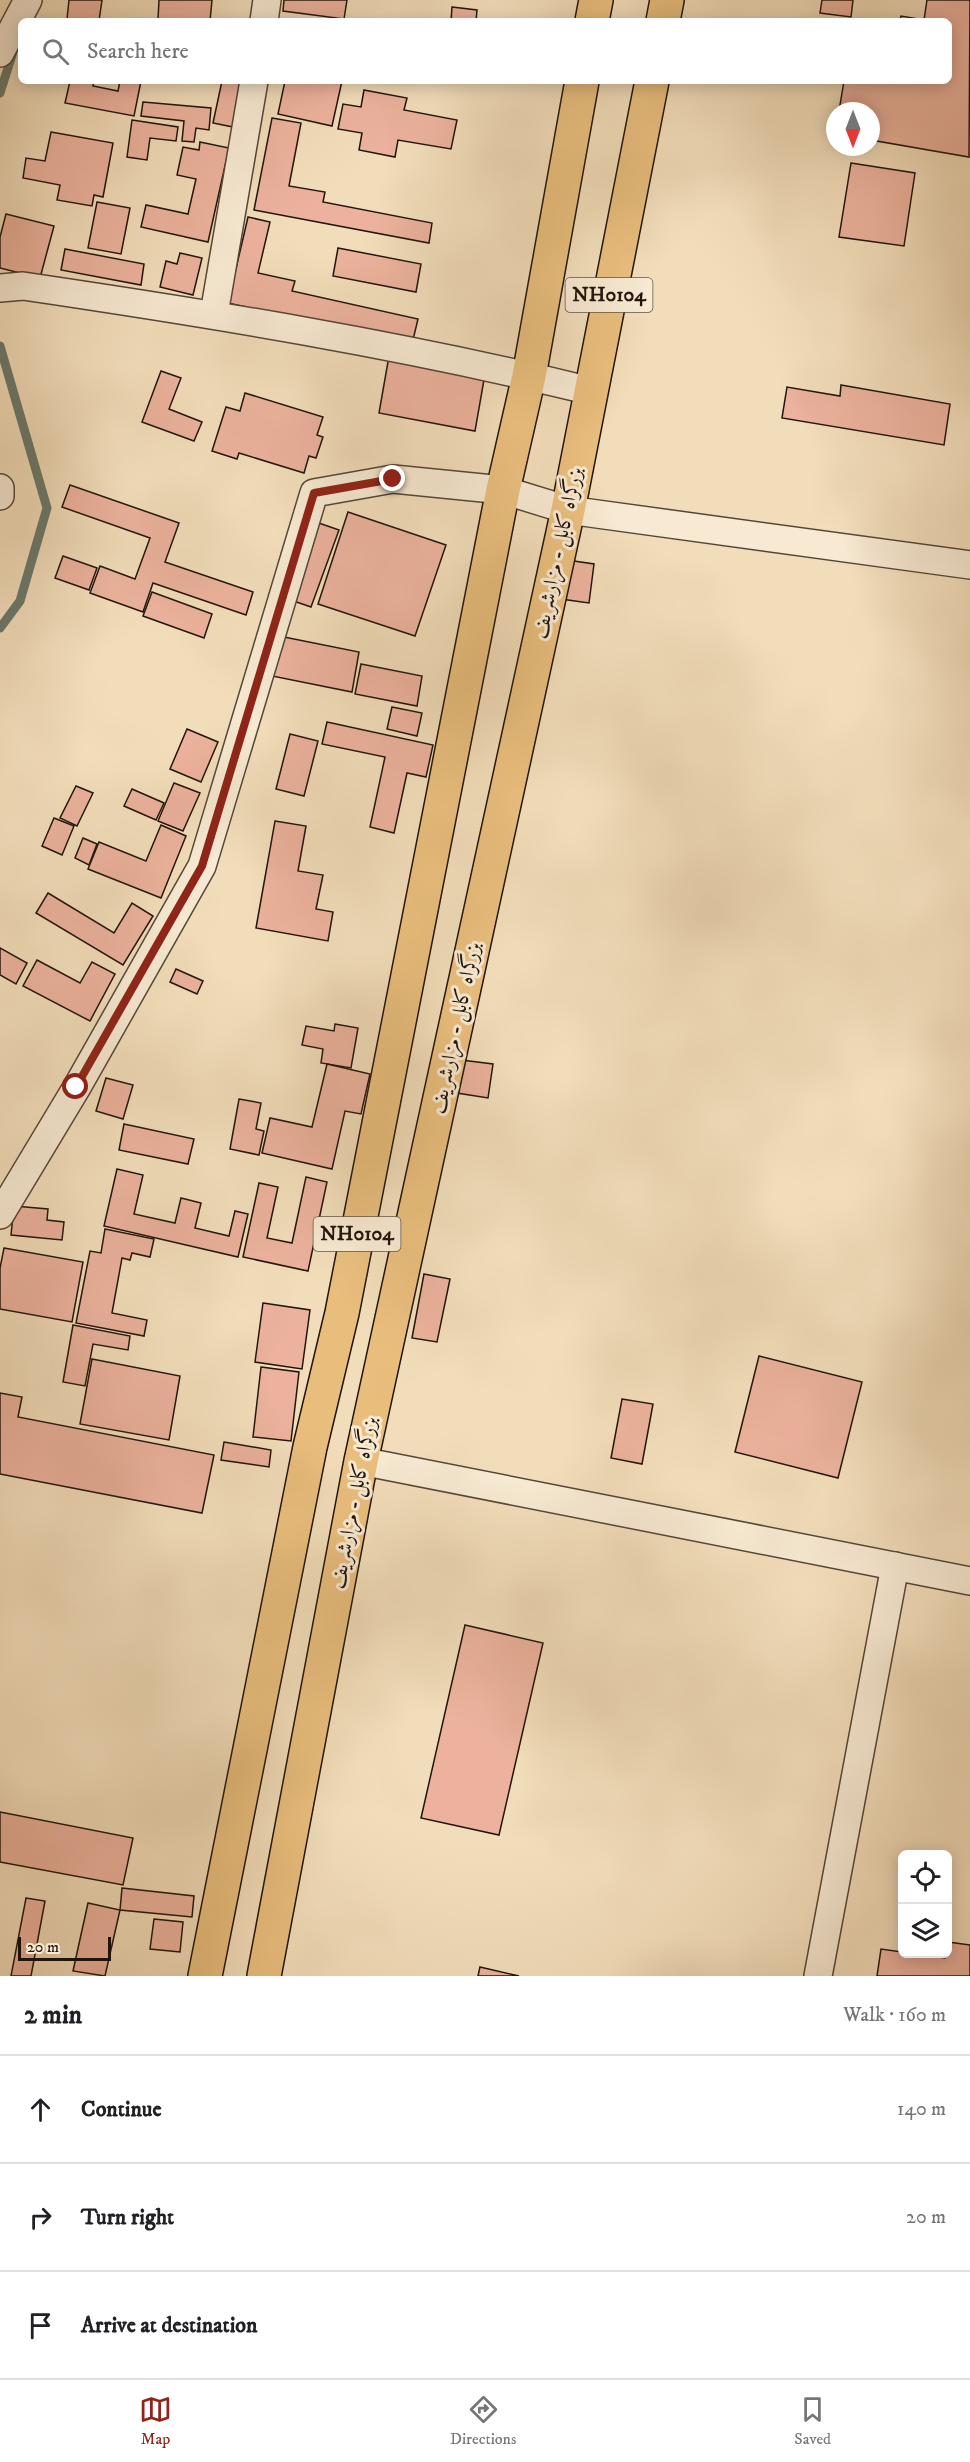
<!DOCTYPE html>
<html lang="en">
<head>
<meta charset="utf-8">
<style>
	:root { --surface:#fff; --page:#f2f2f2; --text:#202124; --muted:#757577; --line:#e0e0e0; --accent:#8f2418 }
	body { margin:0; font-family:"IM FELL DW Pica",Amiri,serif; background:var(--page); color:var(--text) }
	.controls { position:absolute; right:18px; bottom:18px; display:grid; overflow:hidden; border-radius:9px; box-shadow:0 3px 15px #0003 }
	.controls button { width:54px; height:54px; display:grid; place-items:center; padding:0; border:0; border-bottom:2px solid var(--line); background:var(--surface); color:var(--text); font:30px sans-serif }
	.compass { position:absolute; left:826px; top:102px; width:54px; height:54px; border-radius:50%; background:var(--surface); box-shadow:0 3px 15px #0003; rotate:180deg }
	.scale { position:absolute; left:18px; bottom:15px; width:93px; box-sizing:border-box; padding-left:6px; border:3px solid #21150b; border-top:0; font-size:16px; line-height:21px; white-space:nowrap; color:#21150b; -webkit-text-stroke:4px #f7e9d2; paint-order:stroke }
	.stop { position:absolute; width:18px; height:18px; margin:-14px; border:4px solid #8f2418; border-radius:50%; background:#fff }
	.stop.end { background:#8f2418; border-color:#fff; box-shadow:0 2px 6px #0008 }
	.list { margin:0; padding:0; list-style:none }
	h2 { display:flex; justify-content:space-between; align-items:center; height:78px; margin:0; padding:0 24px; font-size:26px }
	h2 small { font-size:20px; font-weight:400; color:var(--muted) }
	.list li { display:grid; grid-template-columns:39px 1fr auto; gap:18px; align-items:center; box-sizing:border-box; height:108px; padding:0 24px; border-top:2px solid var(--line) }
	.list b { display:block; font-size:22px; white-space:nowrap }
	.list em { font-size:20px; font-style:normal; color:var(--muted) }
	.icon { flex:none; width:33px; height:33px; fill:none; stroke:currentColor; stroke-width:2; stroke-linecap:round; stroke-linejoin:round }
	.map { position:relative; flex:none; width:970px; height:1976px; overflow:hidden }
	.search { position:absolute; background:var(--surface); box-shadow:0 3px 15px #0003; left:18px; right:18px; top:18px; height:66px; display:flex; align-items:center; gap:15px; box-sizing:border-box; padding:0 21px; border-radius:9px; color:var(--muted); font-size:22px }
	.sheet { height:402px; background:var(--surface) }
	nav { display:flex; justify-content:space-around; align-items:center; box-sizing:border-box; height:84px; border-top:2px solid var(--line); background:var(--surface); font-size:16px; color:var(--muted) }
	nav a { display:grid; justify-items:center; gap:3px }
	nav .on { color:var(--accent) }
	.map>svg:first-child { display:block }
	.lines { fill:none; stroke-linecap:round; stroke-linejoin:round }
	.stream { stroke:#6a796c; stroke-width:9 }
	.building { fill:#ecb29d; stroke:#21150b; stroke-width:1.5 }
	.street-casing { stroke:#554737; stroke-width:30 }
	.highway-casing { stroke:#21150b; stroke-width:36 }
	.street { stroke:#f7e9d2; stroke-width:27 }
	.highway { stroke:#e9be7d; stroke-width:33 }
	.route { stroke:#8f2418; stroke-width:8 }
	.labels { text-anchor:middle; dominant-baseline:central; stroke-width:6; stroke-linejoin:round; paint-order:stroke }
	.shield { fill:#f7e9d2; stroke:#615547; stroke-width:1.5 }
	.shield-label { font-size:20px; font-weight:bold; fill:#21150b }
	.street-label { font-size:21px; fill:#21150b; stroke:#f7e9d2 }
</style>
</head>
<body>
<div class="map">
<svg width="970" height="1976" viewBox="0 0 970 1976">
	<rect width="100%" height="100%" fill="#f2ddba"/>
	<filter id="stains"><feTurbulence type="fractalNoise" baseFrequency=".00333" numOctaves="4"/><feColorMatrix values="0 0 0 0 .2 0 0 0 0 .09 0 0 0 0 .02 0 0 0 .5 -.17"/></filter>
	<radialGradient id="worn" r=".72"><stop offset=".6" stop-color="#630" stop-opacity="0"/><stop offset="1" stop-color="#630" stop-opacity=".3"/></radialGradient>
	<g class="lines">
		<!-- stream -->
		<g class="stream">
			<path d="M0,93L13,52"/>
			<path d="M0,346L47,508L20,601L0,628"/>
		</g>
	</g>
	<!-- building -->
	<g class="building">
		<path d="M69,0H102L99,21L67,19Z"/>
		<path d="M159,0H212L210,21L158,19Z"/>
		<path d="M284,0H347L344,19L283,11Z"/>
		<path d="M822,0H853L851,17L820,13Z"/>
		<path d="M927,0H970L969,157L871,140V111H839L844,81H949V21H900L901,16L924,20Z"/>
		<path d="M452,7L477,10L476,21H451Z"/>
		<path d="M70,81H94L93,86L118,91L120,81H141L134,116L65,103Z"/>
		<path d="M222,81H242L233,127L213,123Z"/>
		<path d="M285,81H342L332,126L278,114Z"/>
		<path d="M364,90L407,98L404,110L457,120L451,149L398,140L395,157L359,150L362,133L338,129L343,104L361,107Z"/>
		<path d="M143,102L211,108L209,130L196,128L194,142L182,141L184,121L141,116Z"/>
		<path d="M272,118L301,123L289,186L325,192L323,202L432,223L429,243L254,210Z"/>
		<path d="M132,120L178,127L176,141L150,138L147,160L127,157Z"/>
		<path d="M51,132L113,143L103,197L94,195L92,206L57,200L60,185L23,178L26,158L45,161Z"/>
		<path d="M200,142L229,148L208,242L141,227L146,205L188,214L196,179L177,175L183,147L199,150Z"/>
		<path d="M851,163L915,173L904,246L839,237Z"/>
		<path d="M97,202L130,208L121,254L88,248Z"/>
		<path d="M6,214L54,226L40,278L0,268V237Z"/>
		<path d="M248,217L270,222L258,273L295,281L292,291L418,319L412,344L228,303Z"/>
		<path d="M338,248L421,264L416,292L333,276Z"/>
		<path d="M65,249L144,264L141,285L61,270Z"/>
		<path d="M180,253L202,258L193,295L160,287L166,261L177,264Z"/>
		<path d="M389,356L485,374L475,431L379,413Z"/>
		<path d="M161,371L181,378L169,409L202,422L194,441L142,422Z"/>
		<path d="M841,385L950,404L944,445L782,418L787,387L840,396Z"/>
		<path d="M245,393L323,417L317,435L323,437L316,458L309,456L304,473L239,453L237,459L212,451L226,407L240,411Z"/>
		<path d="M70,485L179,523L165,562L253,592L246,615L153,583L143,612L90,593L100,566L135,579L150,538L62,507Z"/>
		<path d="M348,512L446,545L415,636L318,604Z"/>
		<path d="M313,521L339,530L311,607L285,598Z"/>
		<path d="M63,556L97,568L89,590L55,578Z"/>
		<path d="M567,560L594,564L589,603L561,599Z"/>
		<path d="M152,592L212,614L204,638L143,616Z"/>
		<path d="M279,636L359,652L352,692L272,676Z"/>
		<path d="M361,664L422,676L417,706L355,694Z"/>
		<path d="M392,707L422,713L417,736L387,729Z"/>
		<path d="M327,722L433,745L426,777L407,773L394,833L370,827L385,757L322,744Z"/>
		<path d="M187,729L218,742L201,782L170,769Z"/>
		<path d="M290,734L318,741L304,796L276,789Z"/>
		<path d="M174,783L200,793L183,831L158,821Z"/>
		<path d="M76,786L93,793L77,826L60,818Z"/>
		<path d="M132,789L164,803L156,820L124,806Z"/>
		<path d="M54,818L74,826L62,855L42,846Z"/>
		<path d="M275,821L306,826L298,871L323,875L316,909L333,912L328,941L256,928Z"/>
		<path d="M161,825L186,836L161,898L88,869L99,842L146,861Z"/>
		<path d="M83,838L97,844L89,865L75,858Z"/>
		<path d="M48,893L114,933L132,903L153,916L123,965L36,913Z"/>
		<path d="M0,948L27,963L16,984L0,975Z"/>
		<path d="M37,960L80,983L92,962L115,974L90,1021L23,986Z"/>
		<path d="M176,969L203,981L197,994L170,982Z"/>
		<path d="M335,1024L358,1028L351,1068L321,1063L323,1049L302,1045L306,1026L334,1031Z"/>
		<path d="M461,1060L493,1064L488,1098L457,1093Z"/>
		<path d="M327,1064L370,1074L361,1114L345,1111L332,1169L262,1153L270,1118L312,1127Z"/>
		<path d="M106,1078L133,1085L123,1119L96,1111Z"/>
		<path d="M239,1099L261,1103L256,1129L264,1131L259,1155L230,1149Z"/>
		<path d="M124,1124L194,1139L188,1164L119,1150Z"/>
		<path d="M117,1169L143,1175L134,1214L175,1223L181,1198L201,1203L195,1228L229,1236L235,1211L248,1214L238,1257L104,1226Z"/>
		<path d="M306,1177L327,1182L308,1271L243,1257L259,1183L278,1187L267,1238L292,1243Z"/>
		<path d="M14,1206L48,1209L47,1220L64,1222L62,1240L11,1235Z"/>
		<path d="M105,1229L154,1239L150,1257L132,1253L130,1260L122,1258L112,1313L147,1320L144,1336L76,1323L90,1251L101,1253Z"/>
		<path d="M4,1248L83,1262L72,1322L0,1309V1268Z"/>
		<path d="M424,1274L450,1279L437,1342L412,1338Z"/>
		<path d="M263,1303L310,1310L302,1369L255,1362Z"/>
		<path d="M73,1325L130,1336L128,1350L93,1344L85,1386L63,1382Z"/>
		<path d="M759,1356L862,1382L838,1478L735,1452Z"/>
		<path d="M92,1359L180,1376L169,1440L80,1424Z"/>
		<path d="M261,1367L299,1372L291,1441L253,1437Z"/>
		<path d="M0,1393L22,1397L18,1417L214,1455L202,1513L0,1474Z"/>
		<path d="M622,1399L653,1404L642,1464L611,1458Z"/>
		<path d="M224,1442L271,1450L269,1467L221,1460Z"/>
		<path d="M465,1625L543,1643L499,1835L421,1818Z"/>
		<path d="M0,1812L133,1838L123,1885L0,1862Z"/>
		<path d="M122,1888L194,1896L192,1917L120,1910Z"/>
		<path d="M26,1898L45,1901L31,1976H11Z"/>
		<path d="M88,1903L120,1910L105,1976L73,1971Z"/>
		<path d="M154,1919L183,1922L180,1952L150,1949Z"/>
		<path d="M948,1942L970,1945V1976H877L881,1949L945,1958V1954H948Z"/>
		<path d="M480,1967L519,1976H478Z"/>
	</g>
	<g class="lines">
		<defs>
			<g id="street">
				<path d="M264,21L267,0"/>
				<path d="M0,53L28,0"/>
				<path d="M0,288L23,286C213,314 404,345 591,391"/>
				<path d="M214,314L254,81"/>
				<path d="M0,488V496"/>
				<path d="M0,1215L77,1087L202,866L314,493L393,479L503,490L568,510L970,565"/>
				<path d="M361,1461L970,1581"/>
				<path d="M818,1976L895,1566"/>
			</g>
			<g id="highway">
				<path d="M592,21L596,0"/>
				<path d="M663,21L667,0"/>
				<path d="M205,1976L310,1447L342,1313L503,490L529,376L582,81"/>
				<path d="M264,1976L361,1461L568,510L652,81"/>
			</g>
		</defs>
		<!-- street casing -->
		<use href="#street" class="street-casing"/>
		<!-- highway casing -->
		<use href="#highway" class="highway-casing"/>
		<!-- street -->
		<use href="#street" class="street"/>
		<!-- highway -->
		<use href="#highway" class="highway"/>
	</g>
	<g class="lines">
		<!-- route -->
		<path class="route" d="M76,1087L202,866L314,493L393,479"/>
	</g>
	<g class="labels">
		<!-- shield labels -->
		<g class="shield">
			<rect x="565.5" y="278" width="87" height="34" rx="4.5"/>
			<rect x="313.5" y="1217" width="87" height="34" rx="4.5"/>
		</g>
		<g class="shield-label">
			<text x="609" y="295">NH0104</text>
			<text x="357" y="1234">NH0104</text>
		</g>
		<!-- street labels -->
		<g class="street-label">
			<text transform="translate(558 553) rotate(-78)">بزرگراه کابل - مزارشریف</text>
			<text transform="translate(456 1028) rotate(-78)">بزرگراه کابل - مزارشریف</text>
			<text transform="translate(354 1503) rotate(-79)">بزرگراه کابل - مزارشریف</text>
		</g>
	</g>
	<rect width="100%" height="100%" filter="url(#stains)"/>
	<rect width="100%" height="100%" fill="url(#worn)"/>
</svg>
<div class="controls">
<button><svg class="icon" aria-label="locate" viewBox="0 0 24 24"><circle cx="12" cy="12" r="6"/><path d="M12 2v4M12 18v4M2 12h4M18 12h4"/></svg></button>
<button><svg class="icon" aria-label="layers" viewBox="0 0 24 24"><path d="M12 4l9 5-9 5-9-5zM3 14l9 5 9-5"/></svg></button>
</div>
<svg class="compass" viewBox="-18 -18 36 36"><path d="M0-13l5 13h-10z" fill="#e53935"/><path d="M0 13l5-13h-10z" fill="#757577"/></svg>
<div class="scale">20 m</div>
<div class="stop" style="left:76px;top:1087px"></div>
<div class="stop end" style="left:393px;top:479px"></div>
<div class="search"><svg class="icon" aria-label="search" viewBox="0 0 24 24"><circle cx="10" cy="10" r="6"/><path d="M15 15l6 6"/></svg>Search here</div>
</div>
<section class="sheet">
<h2>2 min<small>Walk · 160 m</small></h2>
<ul class="list">
<li><svg class="icon" aria-label="ahead" viewBox="0 0 24 24"><path d="M12 20V5M6 11l6-6 6 6"/></svg><div><b>Continue</b></div><em>140 m</em></li>
<li><svg class="icon" aria-label="right" viewBox="0 0 24 24"><path d="M7 20v-9h11M14 6l5 5-5 5"/></svg><div><b>Turn right</b></div><em>20 m</em></li>
<li><svg class="icon" aria-label="arrive" viewBox="0 0 24 24"><path d="M6 21V4h12l-3 4 3 4H6"/></svg><div><b>Arrive at destination</b></div></li>
</ul>
</section>
<nav>
<a class="on"><svg class="icon" aria-label="map" viewBox="0 0 24 24"><path d="M3 6l6-2 6 2 6-2v14l-6 2-6-2-6 2zM9 4v14M15 6v14"/></svg>Map</a>
<a><svg class="icon" aria-label="directions" viewBox="0 0 24 24"><path d="M12 3l9 9-9 9-9-9zM9 14v-3h6M13 9l2 2-2 2"/></svg>Directions</a>
<a><svg class="icon" aria-label="saved" viewBox="0 0 24 24"><path d="M7 4h10v16l-5-4-5 4z"/></svg>Saved</a>
</nav>
</body>
</html>
